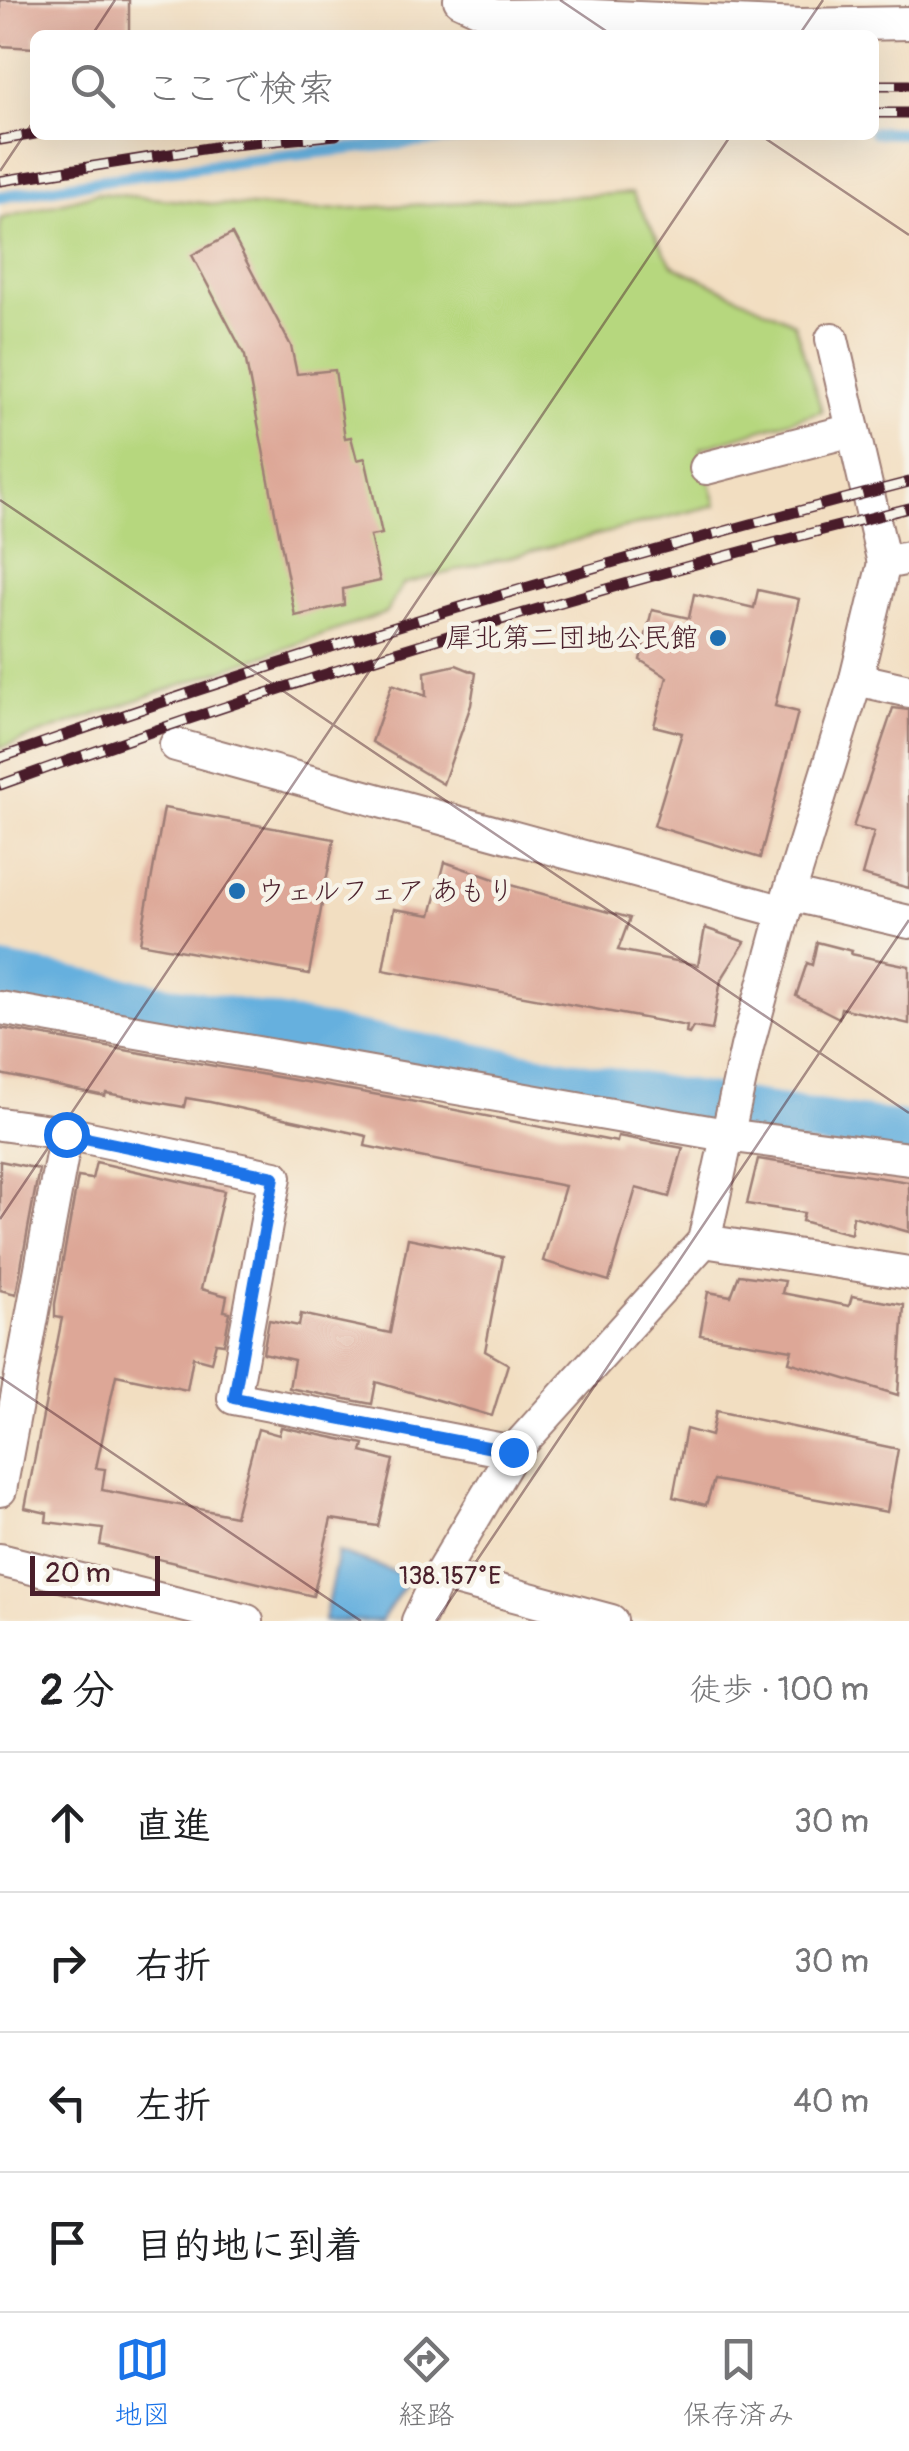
<!DOCTYPE html>
<html lang="ja">
<head>
<meta charset="utf-8">
<style>
	:root { --surface:#fff; --page:#f6f6f6; --text:#202124; --muted:#757577; --line:#e0e0e0; --accent:#1a73e8 }
	body { margin:0; font-family:Pangolin,"Klee One",sans-serif; background:var(--page); color:var(--text) }
	.scale { position:absolute; left:30px; bottom:25px; width:130px; box-sizing:border-box; padding-left:10px; border:5px solid #4a1f2b; border-top:0; font-size:28px; line-height:35px; white-space:nowrap; color:#4a1f2b; -webkit-text-stroke:8px #f7f3e8; paint-order:stroke }
	.stop { position:absolute; width:30px; height:30px; margin:-22px; border:8px solid #1a73e8; border-radius:50%; background:#fff }
	.stop.end { background:#1a73e8; border-color:#fff; box-shadow:0 2px 10px #0008 }
	.list { margin:0; padding:0; list-style:none }
	h2 { display:flex; justify-content:space-between; align-items:center; height:130px; margin:0; padding:0 40px; font-size:42px }
	h2 small { font-size:32px; font-weight:400; color:var(--muted) }
	.list li { display:grid; grid-template-columns:65px 1fr auto; gap:30px; align-items:center; box-sizing:border-box; height:140px; padding:0 40px; border-top:2px solid var(--line) }
	.list b { display:block; font-size:38px; white-space:nowrap }
	.list em { font-size:32px; font-style:normal; color:var(--muted) }
	.icon { flex:none; width:55px; height:55px; fill:none; stroke:currentColor; stroke-width:2; stroke-linecap:round; stroke-linejoin:round }
	.map { position:relative; flex:none; width:909px; height:1621px; overflow:hidden }
	.search { position:absolute; background:var(--surface); box-shadow:0 10px 40px #0002; left:30px; right:30px; top:30px; height:110px; display:flex; align-items:center; gap:25px; box-sizing:border-box; padding:0 35px; border-radius:15px; color:var(--muted); font-size:38px }
	.sheet { height:690px; background:var(--surface) }
	nav { display:flex; justify-content:space-around; align-items:center; box-sizing:border-box; height:140px; border-top:2px solid var(--line); background:var(--surface); font-size:28px; color:var(--muted) }
	nav a { display:grid; justify-items:center; gap:5px }
	nav .on { color:var(--accent) }
	.map>svg:first-child { display:block }
	.green { fill:#b6d77e; stroke:#807b54; stroke-width:2.5 }
	.water { fill:#66b0de; stroke:#586884; stroke-width:2.5 }
	.lines { fill:none; stroke-linecap:round; stroke-linejoin:round }
	.stream { stroke:#66b0de; stroke-width:12 }
	.canal { stroke:#66b0de; stroke-width:45 }
	.building { fill:#dda797 }
	.minor-casing { stroke:#9e7e76; stroke-width:36 }
	.minor { stroke:#fff; stroke-width:32 }
	.rail-casing { stroke:#4a1f2b; stroke-width:11 }
	.rail { stroke:#f7f3e8; stroke-width:8; stroke-dasharray:22; stroke-linecap:butt }
	.route { stroke:#1a73e8; stroke-width:12 }
	.ticks { fill:none; stroke:#4a1f2b; stroke-width:2.5; stroke-opacity:0.45 }
	.poi-dot { fill:#1f6fb2; stroke:#f7f3e8; stroke-width:4 }
	.labels { text-anchor:middle; dominant-baseline:central; stroke-width:9; stroke-linejoin:round; paint-order:stroke }
	.poi-label { font-size:28px; fill:#4a1f2b; stroke:#f7f3e8; text-anchor:end }
	.ticks-label { font-size:25px; text-anchor:middle; fill:#4a1f2b; stroke:#f7f3e8; stroke-width:9; stroke-linejoin:round; paint-order:stroke }
</style>
</head>
<body>
<div class="map">
<svg width="909" height="1621" viewBox="0 0 909 1621">
	<rect width="100%" height="100%" fill="#f7f3e8"/>
	<filter id="ink" filterUnits="userSpaceOnUse"><feTurbulence type="fractalNoise" baseFrequency=".01" numOctaves="2"/><feDisplacementMap in="SourceGraphic" scale="20" xChannelSelector="R" yChannelSelector="G"/><feConvolveMatrix kernelMatrix="1 2 1 2 8 2 1 2 1" color-interpolation-filters="sRGB"/></filter>
	<filter id="wash" filterUnits="userSpaceOnUse"><feTurbulence type="fractalNoise" baseFrequency=".0048" numOctaves="4" result="noise"/><feDisplacementMap in="SourceGraphic" scale="40" xChannelSelector="R" yChannelSelector="G"/><feGaussianBlur stdDeviation="2.25" result="paint"/><feColorMatrix in="noise" values="0 0 0 0 0 0 0 0 0 0 0 0 0 0 0 0 0 1.4 0 .05"/><feComposite in="paint" operator="in"/></filter>
	<g filter="url(#wash)">
		<rect width="100%" height="100%" fill="#f2dec1"/>
		<!-- green -->
		<path class="green" d="M97,193L214,204L320,210L632,193L672,265L794,323L822,411L701,448L716,505L403,584L386,613L0,748V219Z"/>
		<!-- water -->
		<path class="water" d="M338,1552L410,1577L381,1621H324Z"/>
		<g class="lines">
			<!-- stream -->
			<g class="stream">
				<path d="M874,132L909,133"/>
				<path d="M0,197C164,168 328,149 494,135"/>
			</g>
			<!-- canal -->
			<path class="canal" d="M0,976C302,1032 604,1096 909,1135"/>
		</g>
		<g id="blocks">
			<!-- building -->
			<g class="building">
				<path d="M0,0H129V35H35V48L0,46Z"/>
				<path d="M232,234L291,346L297,374L335,370L345,438L351,437L357,460L365,458L382,534L370,536L380,581L343,589L344,605L295,616L245,356L192,255Z"/>
				<path d="M758,590L799,599L775,706L798,712L760,858L654,826L682,733L654,726L667,677L640,660L652,610L689,618L694,594L754,608Z"/>
				<path d="M456,665L476,673L471,705L443,784L372,742L392,684L426,696L425,672Z"/>
				<path d="M893,708L909,710V888L862,875L874,832L853,827Z"/>
				<path d="M164,808L334,839L309,974L140,943Z"/>
				<path d="M445,862L514,886L630,918L618,950L698,965L705,928L745,942L721,980L712,1030L693,1027L689,1034L686,1033L687,1026L383,970L394,909L431,915Z"/>
				<path d="M817,942L852,951L851,954L909,966V1024L841,1008L839,1018L796,996L807,963L812,965Z"/>
				<path d="M0,1028L390,1097L617,1142L618,1136L683,1148L669,1197L636,1188L609,1281L543,1261L565,1186L365,1146L367,1136L210,1102L186,1098L184,1107L106,1093L105,1096L0,1074Z"/>
				<path d="M758,1159L909,1182V1232L853,1216L851,1234L802,1221L804,1213L747,1204Z"/>
				<path d="M0,1161L39,1169L16,1294L0,1290Z"/>
				<path d="M96,1162L224,1191L201,1289L227,1296L224,1311L230,1312L224,1344L216,1343L211,1362L193,1357L187,1390L116,1375L96,1468L105,1469L102,1490L235,1516L258,1429L279,1435L281,1427L364,1444L362,1452L393,1460L378,1526L331,1519L313,1596L100,1545L103,1529L46,1522L47,1513L25,1508L62,1318L55,1317V1304L78,1177L92,1179Z"/>
				<path d="M408,1238L503,1257L485,1351L508,1364L492,1416L376,1382L372,1404L289,1388L294,1360L263,1353L269,1320L299,1326L301,1314L390,1333Z"/>
				<path d="M739,1275L785,1281L782,1293L849,1306L852,1296L904,1305L898,1395L789,1362L792,1350L700,1335L708,1292L731,1296Z"/>
				<path d="M716,1411L898,1449L887,1512L714,1480L706,1505L673,1497L686,1429L711,1436Z"/>
			</g>
		</g>
	</g>
	<g filter="url(#ink)">
		<use href="#blocks" fill-opacity="0" stroke="#9e7e76" stroke-width="2.5"/>
		<g class="lines">
			<defs>
				<g id="minor">
					<path d="M460,0L495,16L567,15L801,25L909,23"/>
					<path d="M832,339L884,563"/>
					<path d="M706,468L853,430"/>
					<path d="M856,679L909,691"/>
					<path d="M176,745L784,912"/>
					<path d="M789,894L909,922"/>
					<path d="M0,1008L726,1135L909,1159"/>
					<path d="M0,1124L66,1133L275,1177L234,1398L513,1452"/>
					<path d="M704,1241L909,1273"/>
					<path d="M0,1490L66,1133"/>
					<path d="M0,1560L247,1621"/>
					<path d="M440,1575L611,1621"/>
					<path d="M418,1621L440,1575L513,1452L704,1241L747,1047L789,894L856,679L884,563L909,558"/>
				</g>
			</defs>
			<!-- minor casing -->
			<use href="#minor" class="minor-casing"/>
			<!-- minor -->
			<use href="#minor" class="minor"/>
			<defs>
				<g id="rail">
					<path d="M874,85H909"/>
					<path d="M874,113H909"/>
					<path d="M0,140L35,134"/>
					<path d="M0,181L221,146L336,135"/>
					<path d="M0,758C299,652 602,561 909,482"/>
					<path d="M0,785C298,677 602,585 909,508"/>
				</g>
			</defs>
			<!-- rail casing -->
			<use href="#rail" class="rail-casing"/>
			<!-- rail -->
			<use href="#rail" class="rail"/>
		</g>
	</g>
	<g class="lines" filter="url(#ink)">
		<!-- route -->
		<path class="route" d="M66,1134L274,1177L234,1398L513,1452"/>
	</g>
	<!-- ticks -->
	<path class="ticks" d="M560,0L612,35M92,35L115,0M799,35L823,0M760,135L909,235M0,171L35,119M0,500L909,1113M0,1219L731,135M0,1377L361,1621M436,1621L909,920"/>
	<!-- markers -->
	<g class="poi-dot">
		<circle cx="718" cy="638" r="10"/>
		<circle cx="237" cy="891" r="10"/>
	</g>
	<g class="labels">
		<!-- poi labels -->
		<g class="poi-label">
			<text x="698" y="638">犀北第二団地公民館</text>
			<text x="257" y="891" text-anchor="start">ウェルフェア あもり</text>
		</g>
	</g>
	<g class="ticks-label">
		<text x="450" y="1584">138.157°E</text>
	</g>
</svg>
<div class="scale">20 m</div>
<div class="stop" style="left:66px;top:1134px"></div>
<div class="stop end" style="left:513px;top:1452px"></div>
<div class="search"><svg class="icon" aria-label="search" viewBox="0 0 24 24"><circle cx="10" cy="10" r="6"/><path d="M15 15l6 6"/></svg>ここで検索</div>
</div>
<section class="sheet">
<h2>2 分<small>徒歩 · 100 m</small></h2>
<ul class="list">
<li><svg class="icon" aria-label="ahead" viewBox="0 0 24 24"><path d="M12 20V5M6 11l6-6 6 6"/></svg><div><b>直進</b></div><em>30 m</em></li>
<li><svg class="icon" aria-label="right" viewBox="0 0 24 24"><path d="M7 20v-9h11M14 6l5 5-5 5"/></svg><div><b>右折</b></div><em>30 m</em></li>
<li><svg class="icon" aria-label="left" viewBox="0 0 24 24"><path d="M17 20v-9H6M10 6l-5 5 5 5"/></svg><div><b>左折</b></div><em>40 m</em></li>
<li><svg class="icon" aria-label="arrive" viewBox="0 0 24 24"><path d="M6 21V4h12l-3 4 3 4H6"/></svg><div><b>目的地に到着</b></div></li>
</ul>
</section>
<nav>
<a class="on"><svg class="icon" aria-label="map" viewBox="0 0 24 24"><path d="M3 6l6-2 6 2 6-2v14l-6 2-6-2-6 2zM9 4v14M15 6v14"/></svg>地図</a>
<a><svg class="icon" aria-label="directions" viewBox="0 0 24 24"><path d="M12 3l9 9-9 9-9-9zM9 14v-3h6M13 9l2 2-2 2"/></svg>経路</a>
<a><svg class="icon" aria-label="saved" viewBox="0 0 24 24"><path d="M7 4h10v16l-5-4-5 4z"/></svg>保存済み</a>
</nav>
</body>
</html>
